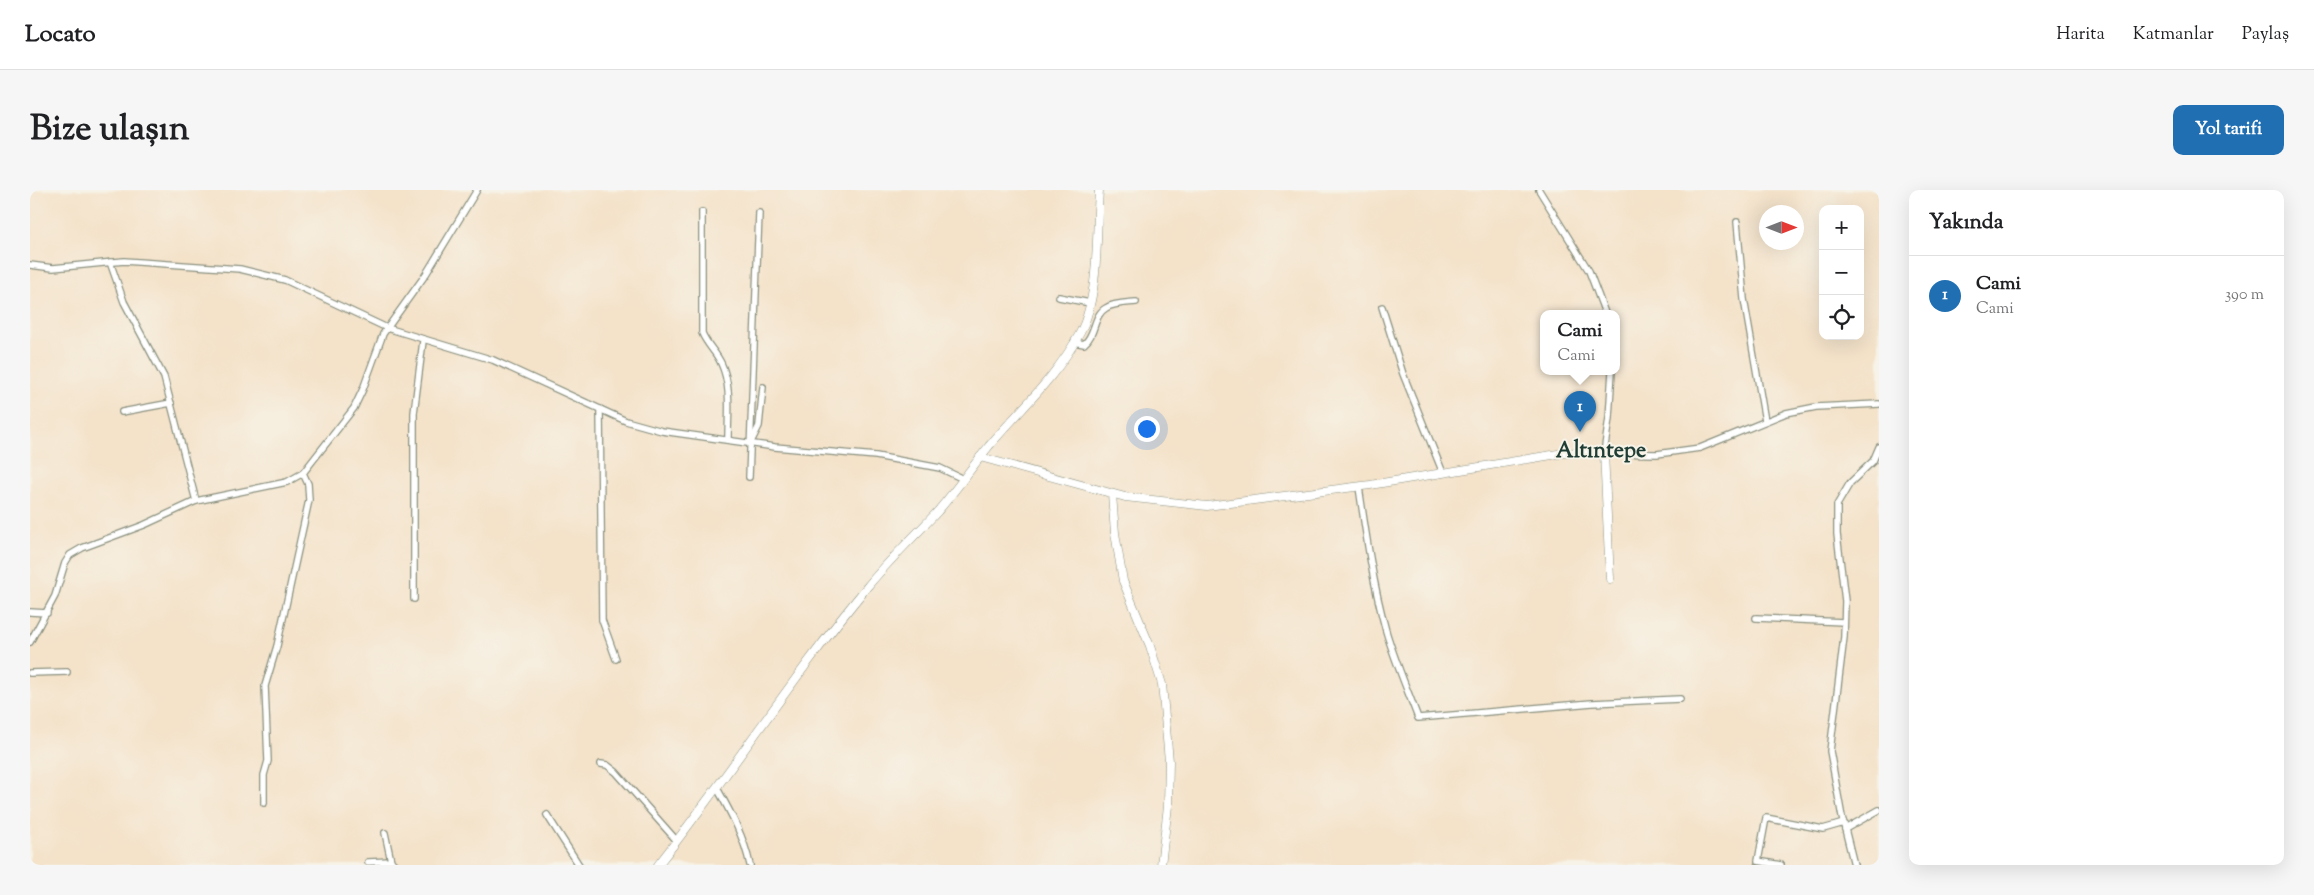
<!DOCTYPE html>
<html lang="tr">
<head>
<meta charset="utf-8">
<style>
	:root { --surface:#fff; --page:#f6f6f6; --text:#202124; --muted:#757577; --line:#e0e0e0; --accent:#1f6fb2 }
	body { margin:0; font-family:"Sorts Mill Goudy",serif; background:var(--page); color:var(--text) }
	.controls { position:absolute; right:15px; top:15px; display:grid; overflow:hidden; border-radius:10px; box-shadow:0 5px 20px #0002 }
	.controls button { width:45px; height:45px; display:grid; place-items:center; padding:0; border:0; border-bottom:1px solid var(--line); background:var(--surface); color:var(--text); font:25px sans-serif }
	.compass { position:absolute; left:1729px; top:15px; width:45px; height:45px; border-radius:50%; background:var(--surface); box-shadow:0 5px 20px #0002; rotate:90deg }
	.you { position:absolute; left:1116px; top:238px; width:18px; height:18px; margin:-12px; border:4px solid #fff; border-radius:50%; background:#1a73e8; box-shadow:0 0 0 8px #1a73e833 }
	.badge { display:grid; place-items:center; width:32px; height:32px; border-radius:50%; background:var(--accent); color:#fff; font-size:16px; font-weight:700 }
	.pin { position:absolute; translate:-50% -41px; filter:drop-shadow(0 1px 2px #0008) }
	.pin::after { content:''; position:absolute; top:26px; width:18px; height:15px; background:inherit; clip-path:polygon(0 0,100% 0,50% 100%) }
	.popup { position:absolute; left:1510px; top:120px; width:80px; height:65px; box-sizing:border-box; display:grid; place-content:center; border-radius:10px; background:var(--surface); filter:drop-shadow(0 1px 4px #0005); font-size:16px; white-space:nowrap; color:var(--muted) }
	.popup b { font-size:19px; color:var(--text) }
	.popup::after { content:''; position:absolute; left:50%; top:100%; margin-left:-10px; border:10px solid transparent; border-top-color:var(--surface) }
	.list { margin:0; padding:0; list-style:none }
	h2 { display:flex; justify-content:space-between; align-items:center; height:65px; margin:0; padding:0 20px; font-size:21px }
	h2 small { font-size:16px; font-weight:400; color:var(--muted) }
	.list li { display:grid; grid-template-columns:32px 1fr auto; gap:15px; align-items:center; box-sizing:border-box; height:80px; padding:0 20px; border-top:1px solid var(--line) }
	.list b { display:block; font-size:19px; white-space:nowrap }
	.list p { margin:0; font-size:16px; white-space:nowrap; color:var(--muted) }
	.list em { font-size:16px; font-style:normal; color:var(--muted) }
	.icon { flex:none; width:28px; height:28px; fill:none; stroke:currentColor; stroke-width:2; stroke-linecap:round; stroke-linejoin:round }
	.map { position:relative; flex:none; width:1849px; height:675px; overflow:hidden; border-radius:10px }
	header { display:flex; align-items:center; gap:30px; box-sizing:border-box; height:70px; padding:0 25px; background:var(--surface); border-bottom:1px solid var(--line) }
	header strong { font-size:24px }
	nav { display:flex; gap:28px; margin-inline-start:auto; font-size:18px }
	.intro { display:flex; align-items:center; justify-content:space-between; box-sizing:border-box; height:120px; padding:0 30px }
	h1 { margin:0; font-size:35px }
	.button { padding:12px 22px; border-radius:10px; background:var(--accent); color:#fff; font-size:18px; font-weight:700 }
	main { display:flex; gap:30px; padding:0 30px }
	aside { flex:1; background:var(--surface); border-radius:10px; box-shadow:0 5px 20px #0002 }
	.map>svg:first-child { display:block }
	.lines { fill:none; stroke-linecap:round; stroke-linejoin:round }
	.minor-casing { stroke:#8a907e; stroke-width:8 }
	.tertiary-casing { stroke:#8a907e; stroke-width:9 }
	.minor { stroke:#fff; stroke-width:5.5 }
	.tertiary { stroke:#fff; stroke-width:8 }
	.labels { text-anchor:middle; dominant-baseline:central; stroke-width:4; stroke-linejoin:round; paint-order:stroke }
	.district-label { font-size:22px; font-weight:bold; fill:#1f3d34; stroke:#f7f3e8 }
</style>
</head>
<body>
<header>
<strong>Locato</strong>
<nav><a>Harita</a><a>Katmanlar</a><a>Paylaş</a></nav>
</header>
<div class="intro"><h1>Bize ulaşın</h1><a class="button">Yol tarifi</a></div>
<main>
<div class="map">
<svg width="1849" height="675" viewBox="0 0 1849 675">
	<rect width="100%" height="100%" fill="#f7f3e8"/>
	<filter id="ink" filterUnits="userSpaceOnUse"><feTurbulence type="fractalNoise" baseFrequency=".02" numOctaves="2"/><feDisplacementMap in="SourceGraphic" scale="10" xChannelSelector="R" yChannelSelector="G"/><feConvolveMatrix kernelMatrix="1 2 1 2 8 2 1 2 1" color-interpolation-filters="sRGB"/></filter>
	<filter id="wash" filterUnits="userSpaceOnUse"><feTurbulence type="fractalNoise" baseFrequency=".0096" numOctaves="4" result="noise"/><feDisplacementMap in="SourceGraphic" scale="20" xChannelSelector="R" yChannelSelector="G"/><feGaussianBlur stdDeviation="1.12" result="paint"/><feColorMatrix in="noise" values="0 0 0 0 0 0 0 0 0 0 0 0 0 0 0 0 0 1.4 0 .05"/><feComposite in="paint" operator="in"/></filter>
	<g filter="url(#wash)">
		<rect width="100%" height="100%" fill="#f4e2c9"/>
	</g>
	<g filter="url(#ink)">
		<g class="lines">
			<defs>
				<g id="minor">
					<path d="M1509,0L1559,81L1575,123"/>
					<path d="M672,22V143C677,155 686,162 691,173C702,196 698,224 698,249"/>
					<path d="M1707,32L1714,109L1735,231"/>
					<path d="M80,72L94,112L134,187L166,311"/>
					<path d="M0,75L23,78L94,71L210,79L255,90L357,138L463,170L596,231L632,241L745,257L846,266L910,278L933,289"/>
					<path d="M1029,107L1060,113"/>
					<path d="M1352,117L1373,184L1413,283"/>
					<path d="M1044,152L1054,154C1066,145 1063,125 1076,118C1083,113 1098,113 1106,112"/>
					<path d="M1582,181L1579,228L1574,263L1627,264L1670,258L1756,223L1786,217L1849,214"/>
					<path d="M570,219L572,430L586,469"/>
					<path d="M92,222L141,213"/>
					<path d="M722,250L729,236L733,197"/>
					<path d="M719,287L729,23"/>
					<path d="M1329,297C1336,345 1343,394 1356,441C1365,471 1377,499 1388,528L1562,513L1650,509"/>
					<path d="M384,409V223L393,151"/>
					<path d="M0,422L17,423"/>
					<path d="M1726,428L1814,432"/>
					<path d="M0,452L25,406L35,373L40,365L52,358L114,335L166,311L257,292L273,283"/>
					<path d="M0,483L37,482"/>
					<path d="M571,574L577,575L586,582L647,651"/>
					<path d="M687,598C701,623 714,647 720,675"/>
					<path d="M234,613V585L238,571L235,496L247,456L279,310L278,294L273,283L324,218L333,199L353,144L396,84L447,0"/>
					<path d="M517,625L549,675"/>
					<path d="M1815,639L1849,620"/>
					<path d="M355,643L361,671"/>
					<path d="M338,672L361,671L365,675"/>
					<path d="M1751,675L1728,671L1736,628L1793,639L1814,633"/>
					<path d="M1824,675L1812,627L1800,561L1814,447L1815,411L1807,344V315L1820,293L1843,271L1849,257"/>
				</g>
				<g id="tertiary">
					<path d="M950,267L1095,307L1177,316L1340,295L1534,263H1574L1580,389"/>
					<path d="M1082,304L1085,343L1093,391L1120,456L1132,494L1139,571L1138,616L1131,675"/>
					<path d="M628,675C700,584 763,486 837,397C859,370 885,346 908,321C926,300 942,277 959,256C991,219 1027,186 1050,143C1070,105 1066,43 1069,0"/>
				</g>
			</defs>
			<!-- minor casing -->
			<use href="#minor" class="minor-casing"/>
			<!-- tertiary casing -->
			<use href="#tertiary" class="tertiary-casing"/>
			<!-- minor -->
			<use href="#minor" class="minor"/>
			<!-- tertiary -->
			<use href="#tertiary" class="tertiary"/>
		</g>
	</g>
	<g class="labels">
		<!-- district labels -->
		<g class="district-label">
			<text x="1571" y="262">Altıntepe</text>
		</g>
	</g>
</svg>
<div class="controls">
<button>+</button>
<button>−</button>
<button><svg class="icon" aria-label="locate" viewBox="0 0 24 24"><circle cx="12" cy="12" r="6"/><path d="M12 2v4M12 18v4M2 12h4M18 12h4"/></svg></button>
</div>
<svg class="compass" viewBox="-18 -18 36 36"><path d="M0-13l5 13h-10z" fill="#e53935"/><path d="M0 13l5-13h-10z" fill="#757577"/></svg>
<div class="you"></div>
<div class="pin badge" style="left:1550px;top:242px">1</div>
<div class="popup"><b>Cami</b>Cami</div>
</div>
<aside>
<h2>Yakında<small></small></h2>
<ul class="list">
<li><span class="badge">1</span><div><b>Cami</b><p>Cami</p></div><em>390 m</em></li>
</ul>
</aside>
</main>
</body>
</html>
